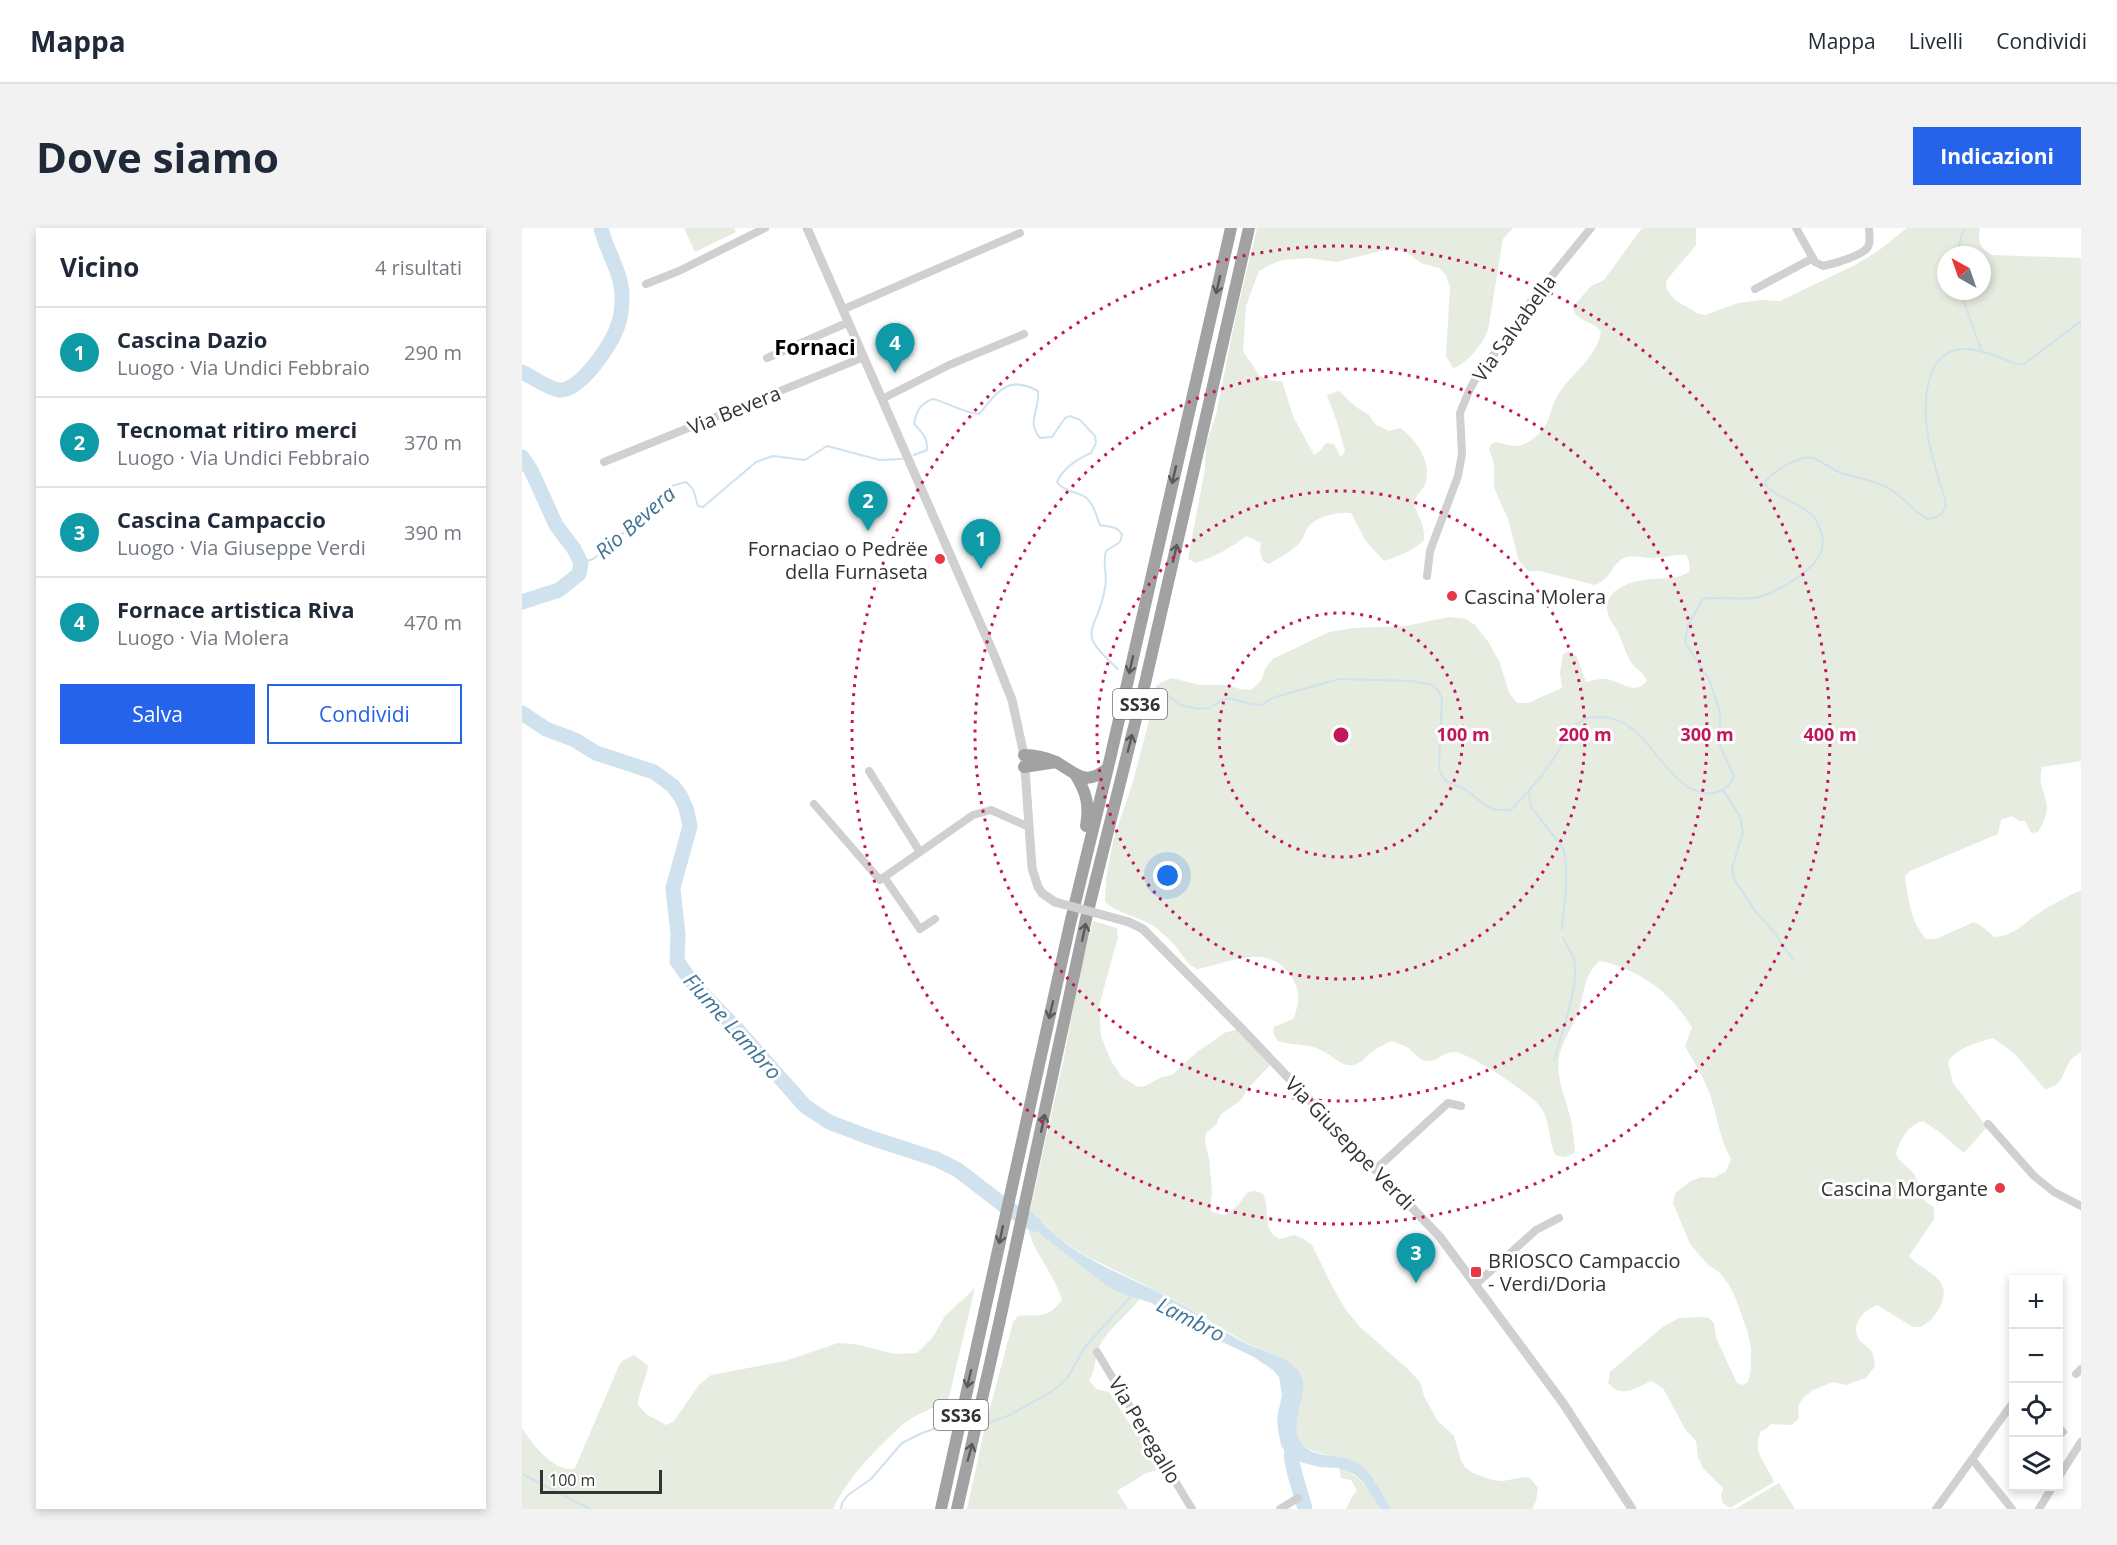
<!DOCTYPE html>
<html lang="it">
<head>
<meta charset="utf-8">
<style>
	:root { --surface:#fff; --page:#f2f2f3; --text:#1f2937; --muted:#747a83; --line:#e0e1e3; --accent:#2563eb }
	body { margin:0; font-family:"Open Sans",sans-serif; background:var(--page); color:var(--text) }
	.controls { position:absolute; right:18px; bottom:18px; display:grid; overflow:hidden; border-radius:0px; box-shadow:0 3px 9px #0003 }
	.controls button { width:54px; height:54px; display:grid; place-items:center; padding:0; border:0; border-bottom:2px solid var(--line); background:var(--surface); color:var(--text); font:30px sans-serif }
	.compass { position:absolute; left:1415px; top:18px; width:54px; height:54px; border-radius:50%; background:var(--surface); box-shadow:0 3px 9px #0003; rotate:320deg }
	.scale { position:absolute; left:18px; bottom:15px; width:122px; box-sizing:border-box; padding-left:6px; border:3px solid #333; border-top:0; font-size:16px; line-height:21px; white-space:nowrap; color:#333; -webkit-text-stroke:4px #fff; paint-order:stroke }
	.you { position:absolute; left:646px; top:648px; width:21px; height:21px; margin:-15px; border:4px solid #fff; border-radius:50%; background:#1a73e8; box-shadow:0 0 0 9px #1a73e833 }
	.badge { display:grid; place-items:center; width:39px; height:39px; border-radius:50%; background:var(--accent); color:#fff; font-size:20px; font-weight:700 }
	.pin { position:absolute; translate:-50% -50px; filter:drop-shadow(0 2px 3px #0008) }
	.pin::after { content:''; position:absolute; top:32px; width:21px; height:18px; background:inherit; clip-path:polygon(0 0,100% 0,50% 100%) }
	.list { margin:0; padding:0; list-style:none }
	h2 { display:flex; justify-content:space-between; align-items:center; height:78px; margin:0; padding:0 24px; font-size:26px }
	h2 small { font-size:20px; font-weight:400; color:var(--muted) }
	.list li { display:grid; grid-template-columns:39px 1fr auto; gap:18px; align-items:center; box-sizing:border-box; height:90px; padding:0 24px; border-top:2px solid var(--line) }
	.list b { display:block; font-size:22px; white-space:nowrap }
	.list p { margin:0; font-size:20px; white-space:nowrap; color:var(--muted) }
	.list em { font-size:20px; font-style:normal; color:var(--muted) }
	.actions { display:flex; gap:12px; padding:18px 24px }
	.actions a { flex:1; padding:14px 0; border:2px solid var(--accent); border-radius:0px; text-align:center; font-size:21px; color:var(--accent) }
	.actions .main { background:var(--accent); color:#fff }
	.icon { flex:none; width:33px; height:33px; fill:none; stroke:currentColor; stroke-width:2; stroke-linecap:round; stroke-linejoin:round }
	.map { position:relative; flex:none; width:1559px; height:1281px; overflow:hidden; border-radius:0px }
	header { display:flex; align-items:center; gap:36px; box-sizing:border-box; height:84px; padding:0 30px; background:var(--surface); border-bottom:2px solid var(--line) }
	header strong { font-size:28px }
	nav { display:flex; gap:33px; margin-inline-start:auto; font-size:21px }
	.intro { display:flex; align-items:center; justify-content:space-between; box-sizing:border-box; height:144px; padding:0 36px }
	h1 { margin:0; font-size:42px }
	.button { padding:15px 27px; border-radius:0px; background:var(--accent); color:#fff; font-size:21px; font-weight:700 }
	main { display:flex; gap:36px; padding:0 36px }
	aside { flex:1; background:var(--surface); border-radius:0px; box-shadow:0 3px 9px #0003 }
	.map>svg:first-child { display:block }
	.green { fill:#e6ecdf; fill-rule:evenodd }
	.water { fill:#cfe2ee }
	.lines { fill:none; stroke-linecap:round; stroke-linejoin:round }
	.stream { stroke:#cfe2ee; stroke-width:2 }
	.river { stroke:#cfe2ee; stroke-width:15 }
	.minor { stroke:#d0d0d0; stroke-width:8 }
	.tertiary { stroke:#d0d0d0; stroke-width:9 }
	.trunk { stroke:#a2a2a2; stroke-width:12 }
	.tertiary-bridge { stroke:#d0d0d0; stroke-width:9 }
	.oneway { stroke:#5a5a5a }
	.ring { fill:none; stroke:#c2185b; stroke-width:3; stroke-dasharray:3 6 }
	.poi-dot { fill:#e63946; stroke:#fff; stroke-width:2 }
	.labels { text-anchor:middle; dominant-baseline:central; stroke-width:6; stroke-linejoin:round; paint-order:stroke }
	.shield { fill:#fff; stroke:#707070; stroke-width:1.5 }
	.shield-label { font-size:18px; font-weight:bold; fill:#333 }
	.street-label { font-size:20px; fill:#333; stroke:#fff }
	.poi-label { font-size:20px; fill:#333; stroke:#fff; text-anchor:end }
	.water-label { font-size:21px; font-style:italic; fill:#3f7597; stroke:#fff }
	.quarter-label { font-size:22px; font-weight:bold; fill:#000; stroke:#fff }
	.centre { fill:#c2185b; stroke:#fff; stroke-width:3 }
	.ring-label { font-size:18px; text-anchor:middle; font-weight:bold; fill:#c2185b; stroke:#fff; stroke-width:6; stroke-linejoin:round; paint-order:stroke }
</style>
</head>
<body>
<header>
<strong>Mappa</strong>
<nav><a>Mappa</a><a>Livelli</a><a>Condividi</a></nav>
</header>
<div class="intro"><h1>Dove siamo</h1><a class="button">Indicazioni</a></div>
<main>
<aside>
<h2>Vicino<small>4 risultati</small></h2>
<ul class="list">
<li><span class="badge" style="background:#0f9aa8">1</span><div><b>Cascina Dazio</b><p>Luogo · Via Undici Febbraio</p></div><em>290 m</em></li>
<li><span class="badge" style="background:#0f9aa8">2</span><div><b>Tecnomat ritiro merci</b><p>Luogo · Via Undici Febbraio</p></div><em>370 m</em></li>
<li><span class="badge" style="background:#0f9aa8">3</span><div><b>Cascina Campaccio</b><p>Luogo · Via Giuseppe Verdi</p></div><em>390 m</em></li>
<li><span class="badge" style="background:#0f9aa8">4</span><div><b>Fornace artistica Riva</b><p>Luogo · Via Molera</p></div><em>470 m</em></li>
</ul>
<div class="actions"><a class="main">Salva</a><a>Condividi</a></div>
</aside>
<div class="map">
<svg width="1559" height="1281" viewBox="0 0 1559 1281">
	<rect width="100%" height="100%" fill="#fff"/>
	<!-- green -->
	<g class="green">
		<path d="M162,0H212L214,4L173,24Z"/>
		<path d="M735,0H991L981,11L966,102C960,117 946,135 931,140L924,128L928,59L924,47L917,40L899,35L883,23L871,20L814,34L786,30L762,32L754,34L737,43L724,78L721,123L737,147L750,153H760L771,188L792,227L798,223L804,215L812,216L819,229L823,223L815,194L805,167L817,163L834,179L846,186L854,197L867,203L878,200C894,211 911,235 903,256C901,262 894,266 893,272C891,280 899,290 901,299C902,303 902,308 902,312C893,322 875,329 862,333L843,312L829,285C816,284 793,288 785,301C780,310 782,312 772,320C765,326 755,331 747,336L741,333L738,323L739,315L724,308C709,320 692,329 674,335L666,331L683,241L684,216L694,187L714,87Z"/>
		<path d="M1120,0H1174V17L1144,53L1145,62L1153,72L1177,86L1183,87L1216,75L1239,72L1258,73L1335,36L1356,23L1385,0H1458C1455,14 1458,20 1470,27L1559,30V533L1520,539C1513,568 1537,570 1516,604L1509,605L1503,593H1497L1490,588L1479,592L1476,606L1388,643L1383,648C1386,671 1389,694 1404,711H1414L1452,694L1462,700L1472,709C1491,709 1502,695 1517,685C1530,676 1545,669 1559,662V823C1556,826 1550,830 1548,833C1540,846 1540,859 1523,861L1492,825L1471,810C1456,814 1434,820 1426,834L1431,855L1465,899L1442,925L1416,903L1401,893C1387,896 1377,913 1374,926C1378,936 1389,939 1393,948C1401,963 1392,968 1412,979V991L1387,1028C1403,1046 1432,1049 1418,1079C1413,1088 1407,1095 1398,1099H1391L1355,1077C1342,1083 1329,1094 1336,1110C1339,1116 1347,1118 1350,1124C1352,1127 1352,1133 1353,1138L1344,1150L1324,1157L1310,1154L1291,1162L1281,1170L1276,1178L1277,1190L1270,1197L1249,1196L1244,1201L1239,1203C1229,1225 1244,1234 1252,1254L1208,1280L1201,1275L1199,1268L1201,1260L1181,1240L1176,1229L1174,1213L1163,1201L1141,1160L1129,1153C1114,1160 1099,1171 1086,1155L1088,1144L1142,1098L1157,1090L1182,1089L1187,1090L1192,1095L1194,1110L1215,1155L1221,1157L1226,1154L1229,1142V1121L1226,1105L1214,1071L1207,1057L1198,1045L1186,1037L1168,1016L1151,975L1153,965L1169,953L1179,949L1192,950L1204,943L1209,931C1197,910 1195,886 1187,864C1181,847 1171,834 1163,818L1170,800C1151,766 1116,740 1078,733C1063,745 1063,761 1058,778C1054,795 1042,809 1038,825C1032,849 1044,870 1049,892C1051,903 1052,914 1053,925L1043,929L1035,928C1026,920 1030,892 1017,877C1006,865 946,823 931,824C920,824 913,837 901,832C894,829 889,821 883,818C879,816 874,815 869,813C864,816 858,818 853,822C846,826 841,834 834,836C820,841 813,829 801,823C787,815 771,818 756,813L751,805L752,799L771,791C778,775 779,763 769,748C745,713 708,735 675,741C663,734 663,730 655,720C650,713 641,706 634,700C618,688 597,687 583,674L584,650L592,609L610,557L637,455L650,450L678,457H704L718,461L729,462L739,453L743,441L751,431L807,404L832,400L884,398L927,389L944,391L953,397L967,415L978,435L987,465L995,475H1006L1040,460L1038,444L1041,426L1047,423L1055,429L1064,454C1070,453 1078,450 1084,451C1099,453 1114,469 1125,452C1121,445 1119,444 1113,439C1106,432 1102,419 1098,409C1096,402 1090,396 1087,389C1077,363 1108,353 1128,351C1143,350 1155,352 1168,343L1167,333L1164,327C1153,326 1142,330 1132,330C1121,331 1110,325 1100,331C1089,339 1088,351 1073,357L1018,343H1006L997,333L986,291L972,260V236L967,221L969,216L974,214C988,217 995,222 1009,212C1030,199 1026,182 1037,165C1050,146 1075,128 1079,104C1070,91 1054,95 1051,79L1069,58L1082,52ZM1424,27H1460V63H1424Z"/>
		<path d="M571,693L595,700L596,709L577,778L579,808L589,833L600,849L616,859L623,858L640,849L650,847L675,824L704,804L720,801L751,834L728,858L718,873L699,886L694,897L684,905L683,915L687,930L690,964L688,980L690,984L702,987C706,984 711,982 714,979C724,970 723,957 741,966C749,982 739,1003 758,1011L772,1007L782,1011L790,1017L811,1060L824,1082L839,1100L886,1141L898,1154L902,1168L915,1192L932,1208L939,1233L943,1239L951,1245L970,1252L981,1253L1002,1249L1008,1250L1016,1260L1014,1273L1010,1281H869C861,1267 851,1245 835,1237C822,1229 805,1228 791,1223C765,1214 775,1180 781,1161L759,1129L724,1115L651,1071L562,1027L535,1009L508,982L542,830L556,753Z"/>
		<path d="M505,996L586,1059L595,1064L618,1071C605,1088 589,1097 578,1117C572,1129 575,1140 567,1152L574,1161L587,1164L613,1204L618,1201L643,1240L624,1245L595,1263L606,1281H445L463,1199L491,1094L496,1088C519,1086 524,1092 540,1072C532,1045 509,1021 505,996Z"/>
		<path d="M453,1060L426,1173C411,1180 392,1187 380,1197C354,1221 326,1249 311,1281H0V1200C9,1215 34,1247 53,1240L96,1140L100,1133L112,1127L126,1138C124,1152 117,1162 116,1177L124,1186L144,1197L152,1193L177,1157L189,1147L263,1133L316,1115L332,1116L373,1126L395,1125L411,1109L423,1088Z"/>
		<path d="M817,1240C837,1245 849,1264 859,1281H824L830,1269L835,1262L829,1252L819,1250Z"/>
		<path d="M1257,1255L1273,1281H1213Z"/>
	</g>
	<!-- water -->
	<path class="water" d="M508,982C517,991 525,1000 534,1008C568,1036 612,1051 650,1071C676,1085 699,1103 725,1116C742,1124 765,1127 777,1144C792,1165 761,1195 782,1218C792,1229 815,1227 829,1232C848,1239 860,1265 869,1281H859L841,1254L832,1246L817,1240L797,1239L774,1233L765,1227L759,1217L756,1201L755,1190L760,1167L757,1149L751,1142L730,1128L655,1093L630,1075L595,1064L586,1059L505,996Z"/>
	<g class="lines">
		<!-- stream -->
		<g class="stream">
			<path d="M1434,27L1442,0"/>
			<path d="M1438,63L1460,124"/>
			<path d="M392,227L405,222C406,210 400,204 392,196C394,183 399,175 411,171C428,175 440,185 457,186C476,164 485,146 516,163C518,183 504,193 518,210L530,209L543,190L548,188L558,192L573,208L574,215L569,225C555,231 542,239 535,254C545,267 560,262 568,274C573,280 575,290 578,297C587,299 596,298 600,307L598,314L584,323C580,334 586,347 583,360C575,407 551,401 596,441"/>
			<path d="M59,335L71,331L94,313L124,280L149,258L164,254L171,261L176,278L181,279L234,234L251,228L283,232L305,218L358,232L380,231"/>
			<path d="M635,458L658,477L677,481L687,480L702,471H711L728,476L740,477L750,470L817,451L890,453L910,457L916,462L920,471L917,538L919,546L924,553L944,562L963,577L973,582H989C1003,567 1017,553 1028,536C1037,524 1047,499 1061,492C1066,489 1073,489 1079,489C1116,489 1134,533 1159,554C1177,568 1202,572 1212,548L1198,518V486L1193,468L1187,452L1163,414L1166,397L1181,371C1200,368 1220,373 1237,369C1246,367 1254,362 1262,358C1282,346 1310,329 1298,301C1296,298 1295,292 1292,289C1278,274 1254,271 1242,255C1249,245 1278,226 1290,230C1300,233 1309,241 1319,245C1334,250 1350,252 1364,259C1376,264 1392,283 1405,291C1413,290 1420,288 1423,280C1426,272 1418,257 1416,249C1406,215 1397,178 1410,144C1427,104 1466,126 1495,136H1502L1559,93"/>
			<path d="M1202,563L1218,589L1221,604L1210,640L1212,651L1233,683L1253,705L1271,732"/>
			<path d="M1007,565L1009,579L1041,620C1048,643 1042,677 1040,701"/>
			<path d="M1032,833C1039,807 1058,756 1052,731C1049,724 1045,717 1041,710"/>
			<path d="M463,1196L488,1187L529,1164L544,1152L563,1119L610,1067"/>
			<path d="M0,1246L68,1281"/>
			<path d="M319,1281L320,1275L326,1267L349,1251L380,1215L400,1205L420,1198"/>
		</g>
		<!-- river -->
		<g class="river">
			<path d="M0,144C11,149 25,160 37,162C58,164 91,115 96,97C99,89 100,78 100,70C101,46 84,23 79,0"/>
			<path d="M0,229L9,242L34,297L52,321L59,335L57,346L37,362L0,374"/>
			<path d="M0,485L24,501L53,512L74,525L132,544L151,558L159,569L164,580L168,598L151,660L156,707L155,733L172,757L213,799L283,878L307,894L349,910L414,931L436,942L484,979L512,996"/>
			<path d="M770,1222C766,1231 780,1267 783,1281"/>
		</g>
		<!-- minor -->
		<g class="minor">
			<path d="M1274,0L1293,34L1301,38C1311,36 1340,28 1346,19C1349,14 1347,6 1347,0"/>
			<path d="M124,56L157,43L243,0"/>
			<path d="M1233,61L1291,30"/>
			<path d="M322,81L498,5"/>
			<path d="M245,130L327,94"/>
			<path d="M360,171L427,137L502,106"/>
			<path d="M82,234L342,129"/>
			<path d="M905,348L908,323L936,248L940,226L938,185L947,163L959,141L986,110L1010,72L1069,0"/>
			<path d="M347,543L398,624"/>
			<path d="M292,576L358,652L451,587L469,582L507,599"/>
			<path d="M362,649L398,701L413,691"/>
			<path d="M1466,896L1512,948L1532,964L1559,978"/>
			<path d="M853,942L926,875L939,878"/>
			<path d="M954,1056L1014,1002L1037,990"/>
			<path d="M575,1124L670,1281"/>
			<path d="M1554,1146L1559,1141"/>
			<path d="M1536,1199L1541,1204"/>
			<path d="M1450,1231L1490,1281"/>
			<path d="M1536,1250L1559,1214"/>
			<path d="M758,1281L776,1270"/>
			<path d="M1414,1281L1492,1173"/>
			<path d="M1517,1281L1531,1258"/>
		</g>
		<!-- tertiary -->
		<g class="tertiary">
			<path d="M285,0L473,429L490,472L502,527L510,640L516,659L520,665L533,674"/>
			<path d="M607,694L621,701L720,801L918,1009L1041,1175L1110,1281"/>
		</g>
		<!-- trunk -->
		<g class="trunk">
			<path d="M502,527C514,527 523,529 534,534C554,545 563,559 585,541"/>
			<path d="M502,539L534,534"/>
			<path d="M553,546C564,563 568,577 564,598"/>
			<path d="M419,1281L548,696L588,531L709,0"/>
			<path d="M435,1281L477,1096L564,691L624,451L727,0"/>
		</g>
		<!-- tertiary-bridge -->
		<path class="tertiary-bridge" d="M533,674L607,694"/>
	</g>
	<!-- one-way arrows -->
	<defs><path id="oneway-shaft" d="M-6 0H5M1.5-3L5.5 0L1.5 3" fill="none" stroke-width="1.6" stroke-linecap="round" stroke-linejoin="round" transform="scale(1.5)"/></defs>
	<g class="oneway">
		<use href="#oneway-shaft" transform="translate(696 57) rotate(103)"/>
		<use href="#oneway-shaft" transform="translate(652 247) rotate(103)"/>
		<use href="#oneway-shaft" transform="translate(653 325) rotate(-77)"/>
		<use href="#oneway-shaft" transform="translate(609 437) rotate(103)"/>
		<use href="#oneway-shaft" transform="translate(608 515) rotate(-76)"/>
		<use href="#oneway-shaft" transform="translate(562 704) rotate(-78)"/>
		<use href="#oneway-shaft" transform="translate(529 782) rotate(103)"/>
		<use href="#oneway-shaft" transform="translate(521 895) rotate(-78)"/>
		<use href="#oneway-shaft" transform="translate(479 1007) rotate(102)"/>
		<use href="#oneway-shaft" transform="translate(447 1151) rotate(103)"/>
		<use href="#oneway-shaft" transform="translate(448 1224) rotate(-75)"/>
	</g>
	<!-- distance rings -->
	<g class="ring">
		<circle cx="819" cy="507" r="122"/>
		<circle cx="819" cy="507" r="244"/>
		<circle cx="819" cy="507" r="366"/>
		<circle cx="819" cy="507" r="489"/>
	</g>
	<!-- markers -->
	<g class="poi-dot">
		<circle cx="418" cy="331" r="6"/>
		<circle cx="930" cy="368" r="6"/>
		<circle cx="1478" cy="960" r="6"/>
		<rect x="948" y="1038" width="12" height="12" rx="3"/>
	</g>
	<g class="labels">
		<!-- shield labels -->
		<g class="shield">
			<rect x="591" y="461" width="54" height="30" rx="4.5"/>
			<rect x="412" y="1172" width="54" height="30" rx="4.5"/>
		</g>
		<g class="shield-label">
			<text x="618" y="476">SS36</text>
			<text x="439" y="1187">SS36</text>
		</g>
		<!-- street labels -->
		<g class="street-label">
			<text transform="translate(992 100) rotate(-54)">Via Salvabella</text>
			<text transform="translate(212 182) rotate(-22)">Via Bevera</text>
			<text transform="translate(828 915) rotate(46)">Via Giuseppe Verdi</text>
			<text transform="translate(623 1202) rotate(59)">Via Peregallo</text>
		</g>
		<!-- poi labels -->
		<g class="poi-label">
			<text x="406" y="320">Fornaciao o Pedrëe<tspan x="406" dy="23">della Furnaseta</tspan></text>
			<text x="942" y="368" text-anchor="start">Cascina Molera</text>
			<text x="1466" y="960">Cascina Morgante</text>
			<text x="966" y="1032" text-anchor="start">BRIOSCO Campaccio<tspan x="966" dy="23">- Verdi/Doria</tspan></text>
		</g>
		<!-- water labels -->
		<g class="water-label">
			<text transform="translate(113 294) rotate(-41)">Rio Bevera</text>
			<text transform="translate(211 798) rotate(48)">Fiume Lambro</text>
			<text transform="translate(669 1091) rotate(27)">Lambro</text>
		</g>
		<!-- quarter labels -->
		<g class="quarter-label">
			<text x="293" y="118">Fornaci</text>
		</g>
	</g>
	<circle cx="819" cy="507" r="9" class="centre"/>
	<g class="ring-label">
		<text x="941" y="513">100 m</text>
		<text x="1063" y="513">200 m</text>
		<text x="1185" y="513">300 m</text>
		<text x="1308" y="513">400 m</text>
	</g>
</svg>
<div class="controls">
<button>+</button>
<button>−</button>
<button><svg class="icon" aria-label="locate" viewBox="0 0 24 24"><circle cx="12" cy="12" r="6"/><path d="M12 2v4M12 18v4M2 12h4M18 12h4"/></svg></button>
<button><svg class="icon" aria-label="layers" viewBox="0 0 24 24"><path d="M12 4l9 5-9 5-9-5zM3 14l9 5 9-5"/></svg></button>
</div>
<svg class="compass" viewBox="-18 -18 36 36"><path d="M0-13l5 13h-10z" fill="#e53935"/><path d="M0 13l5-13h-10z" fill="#747a83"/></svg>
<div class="scale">100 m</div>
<div class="you"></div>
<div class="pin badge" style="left:459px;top:341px;background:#0f9aa8">1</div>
<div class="pin badge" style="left:346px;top:303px;background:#0f9aa8">2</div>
<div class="pin badge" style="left:894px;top:1055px;background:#0f9aa8">3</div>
<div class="pin badge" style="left:373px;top:145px;background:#0f9aa8">4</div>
</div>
</main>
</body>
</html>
